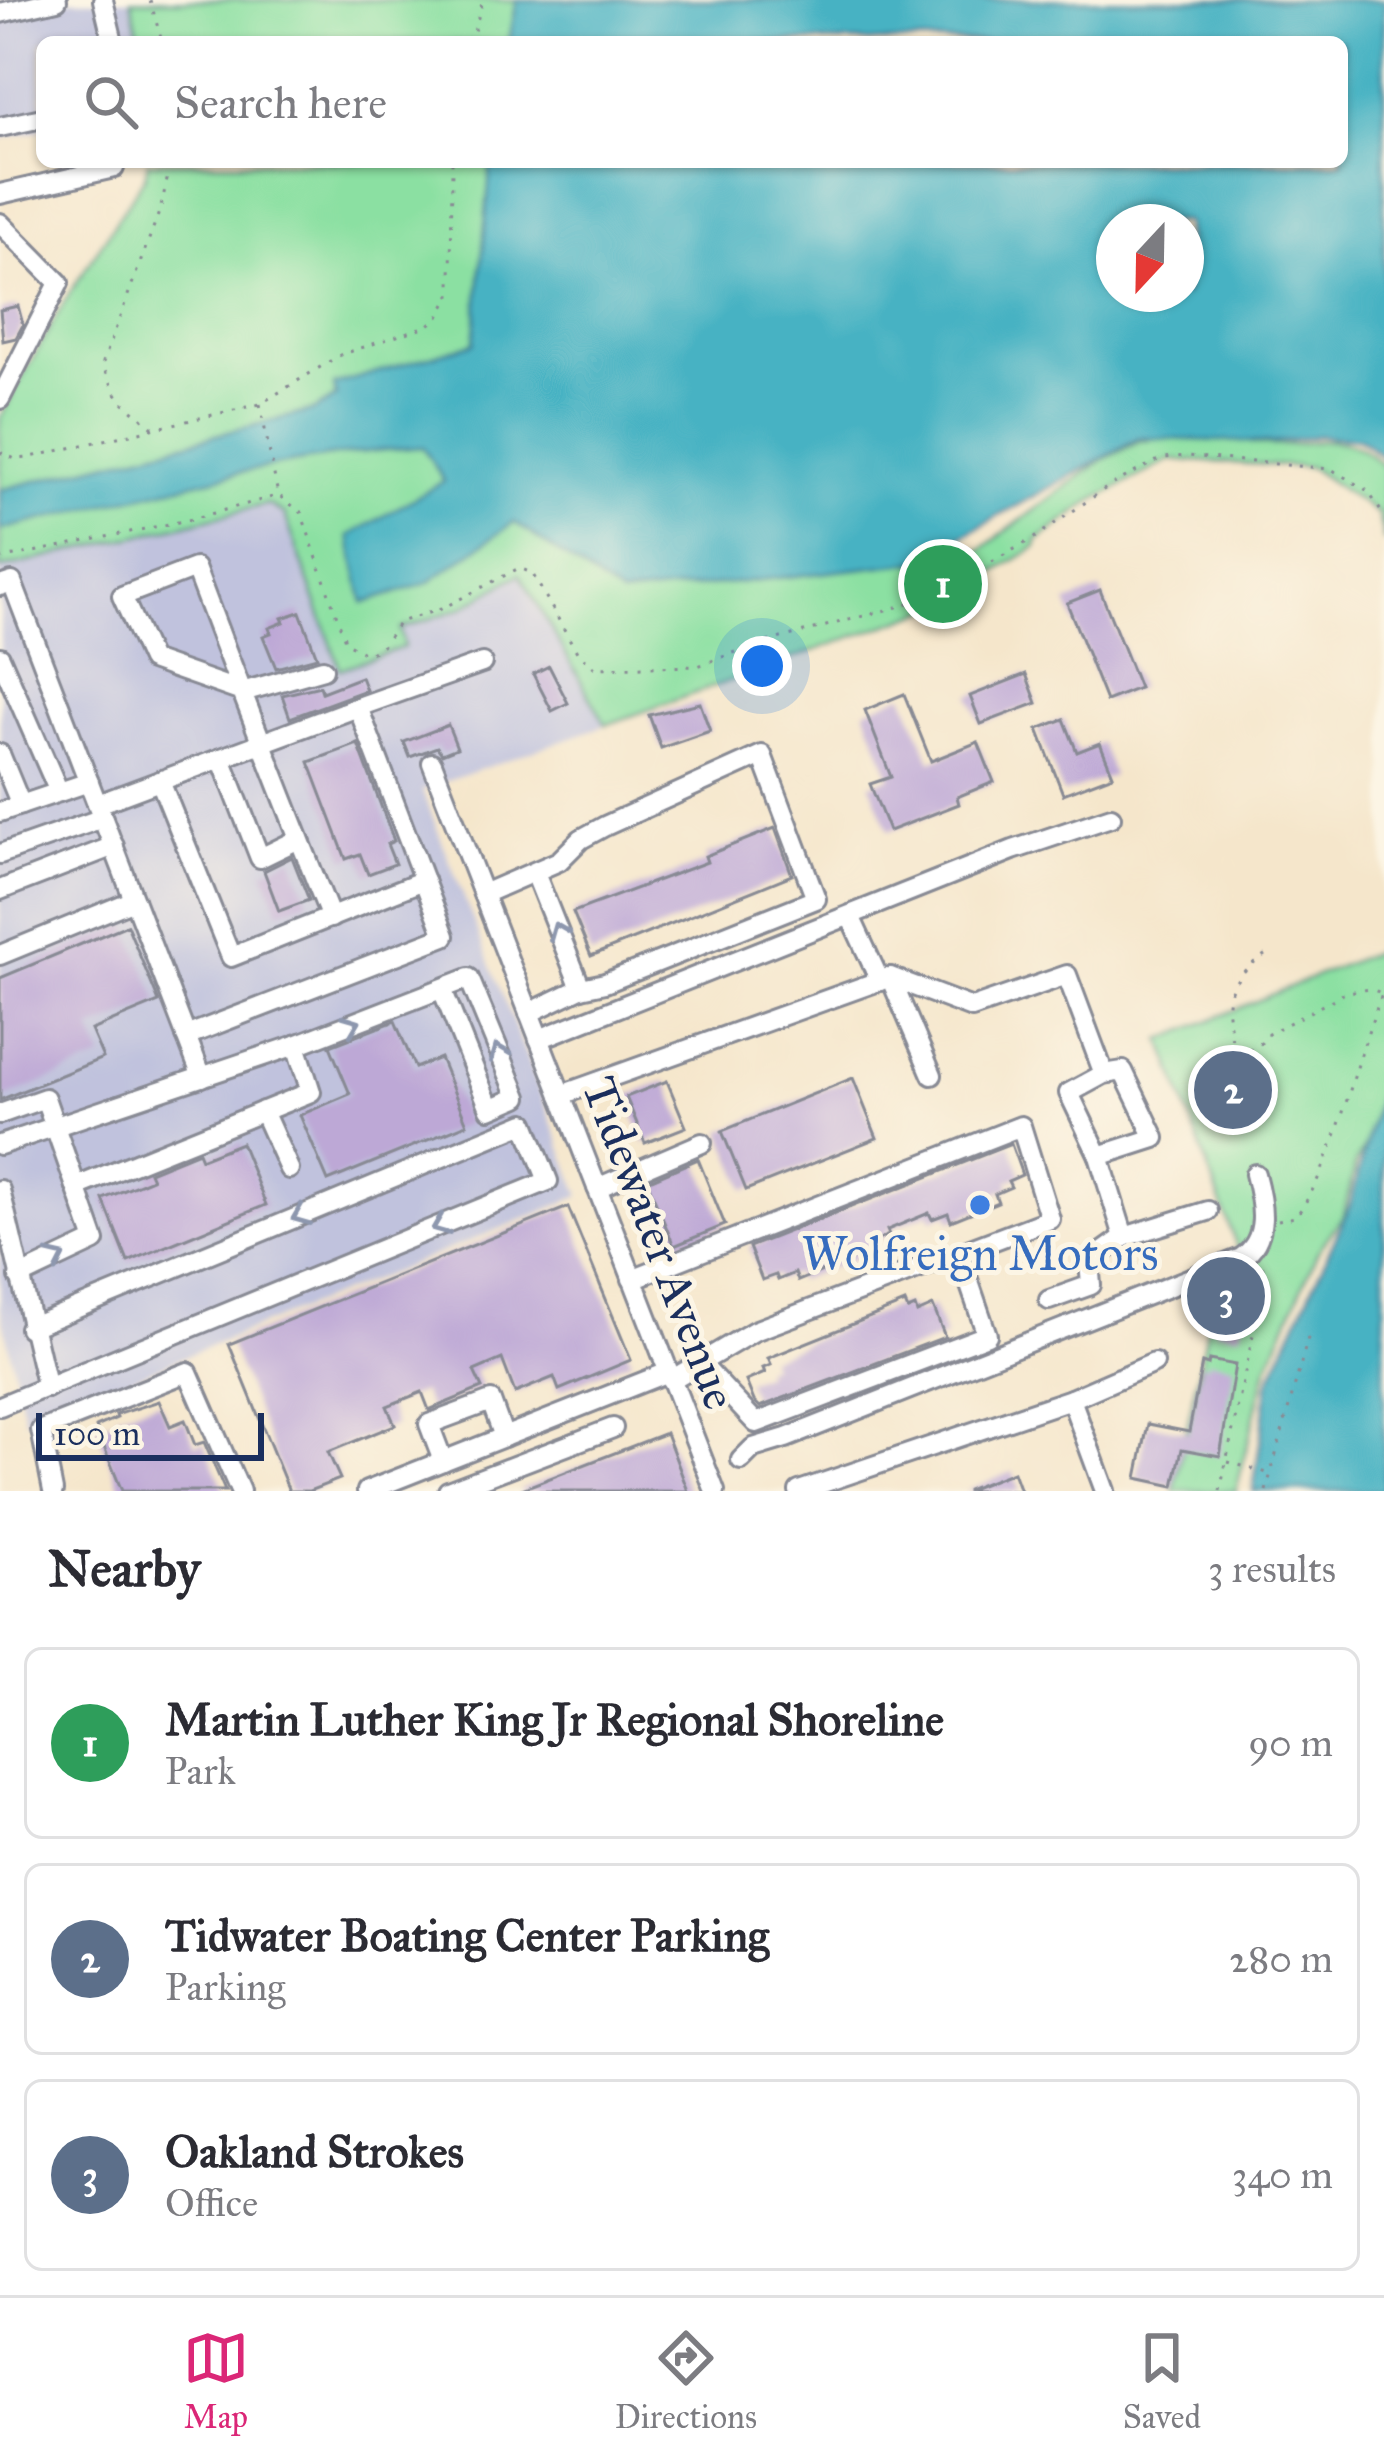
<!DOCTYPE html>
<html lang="en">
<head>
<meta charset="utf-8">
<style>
	:root { --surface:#fff; --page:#f7f7f7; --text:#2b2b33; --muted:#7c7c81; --line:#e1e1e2; --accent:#db2777 }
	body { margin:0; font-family:"IM FELL Great Primer",serif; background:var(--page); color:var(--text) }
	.compass { position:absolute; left:1096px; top:204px; width:108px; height:108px; border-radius:50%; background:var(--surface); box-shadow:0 3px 9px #0004; rotate:202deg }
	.scale { position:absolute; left:36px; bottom:30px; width:228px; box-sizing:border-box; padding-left:12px; border:6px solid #1b2f5e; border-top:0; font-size:33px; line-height:42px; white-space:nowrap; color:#1b2f5e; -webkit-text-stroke:9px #fcf5e5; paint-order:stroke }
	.you { position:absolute; left:762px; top:666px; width:42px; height:42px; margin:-30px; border:9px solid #fff; border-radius:50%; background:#1a73e8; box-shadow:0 0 0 18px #1a73e833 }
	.badge { display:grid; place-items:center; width:78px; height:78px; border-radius:50%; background:var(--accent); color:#fff; font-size:39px; font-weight:700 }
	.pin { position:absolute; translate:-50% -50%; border:6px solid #fff; box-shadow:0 3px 12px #0006 }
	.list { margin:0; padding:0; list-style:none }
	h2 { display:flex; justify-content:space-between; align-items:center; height:156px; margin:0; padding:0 48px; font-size:51px }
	h2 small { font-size:39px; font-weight:400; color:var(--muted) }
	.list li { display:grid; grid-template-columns:78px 1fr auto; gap:36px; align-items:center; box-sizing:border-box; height:192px; margin:0 24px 24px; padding:0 24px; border:3px solid var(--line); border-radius:18px }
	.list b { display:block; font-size:45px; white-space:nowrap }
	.list p { margin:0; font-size:39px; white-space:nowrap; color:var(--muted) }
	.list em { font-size:39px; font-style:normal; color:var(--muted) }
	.icon { flex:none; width:66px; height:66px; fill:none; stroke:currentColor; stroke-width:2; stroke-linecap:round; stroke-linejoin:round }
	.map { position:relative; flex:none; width:1384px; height:1491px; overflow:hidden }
	.search { position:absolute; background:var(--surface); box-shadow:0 3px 9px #0004; left:36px; right:36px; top:36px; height:132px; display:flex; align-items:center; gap:30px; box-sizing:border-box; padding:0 42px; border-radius:18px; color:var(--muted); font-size:45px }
	.sheet { height:804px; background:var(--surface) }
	nav { display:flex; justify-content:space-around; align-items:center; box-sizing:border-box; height:168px; border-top:3px solid var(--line); background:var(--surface); font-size:33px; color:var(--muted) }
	nav a { display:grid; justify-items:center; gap:6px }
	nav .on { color:var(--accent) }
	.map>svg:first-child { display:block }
	.industrial { fill:#c0c2dd }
	.green { fill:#8be0a2; stroke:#538880; stroke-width:3; fill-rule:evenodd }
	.water { fill:#46b2c3; stroke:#307090; stroke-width:3; fill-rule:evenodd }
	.building { fill:#bda8d6 }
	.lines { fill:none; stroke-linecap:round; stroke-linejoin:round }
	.minor-casing { stroke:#888a94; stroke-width:24 }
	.path { stroke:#888a94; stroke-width:3; stroke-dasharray:3 9; stroke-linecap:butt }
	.minor { stroke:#fff; stroke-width:18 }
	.oneway { stroke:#8d97ae }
	.shop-dot { fill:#3f7fe0; stroke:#fcf5e5; stroke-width:4.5 }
	.labels { text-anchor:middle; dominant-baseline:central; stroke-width:10; stroke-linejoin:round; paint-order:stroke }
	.street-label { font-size:48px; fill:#1b2f5e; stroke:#fcf5e5 }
	.shop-label { font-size:48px; fill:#366cbe; stroke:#fcf5e5 }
</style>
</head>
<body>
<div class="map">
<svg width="1384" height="1491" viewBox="0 0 1384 1491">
	<rect width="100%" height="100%" fill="#fcf5e5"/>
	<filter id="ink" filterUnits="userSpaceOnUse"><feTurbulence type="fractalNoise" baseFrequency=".00833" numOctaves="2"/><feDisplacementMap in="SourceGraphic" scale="24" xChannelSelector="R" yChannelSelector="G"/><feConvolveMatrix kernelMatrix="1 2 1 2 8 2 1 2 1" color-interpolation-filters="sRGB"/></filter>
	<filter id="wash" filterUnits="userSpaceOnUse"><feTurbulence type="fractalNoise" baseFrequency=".004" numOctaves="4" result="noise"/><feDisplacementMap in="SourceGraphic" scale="48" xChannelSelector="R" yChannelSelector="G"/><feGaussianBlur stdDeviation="2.7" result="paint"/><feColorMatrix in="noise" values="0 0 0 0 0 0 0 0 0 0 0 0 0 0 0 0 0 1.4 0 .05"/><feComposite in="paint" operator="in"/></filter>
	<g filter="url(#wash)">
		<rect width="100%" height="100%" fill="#f5e6cb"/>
		<!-- industrial -->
		<g class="industrial">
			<path d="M0,0H131L141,42H42V130L0,139Z"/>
			<path d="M268,504L285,515L404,646L400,629L462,608L520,574L606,725L422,790L581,1196L25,1421L0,1308V569Z"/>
		</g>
		<!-- green -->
		<g class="green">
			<path d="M131,0H1384V458L1358,439L1318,436L1250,443C1305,454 1335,419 1384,467V542L1378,514L1309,467L1171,460L1092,501L1037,541V547L937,607L606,725L520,574L462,608L400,629L404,647L340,669L285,515L268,504L0,569V418L66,299L145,176L148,162H1342V42H141ZM1114,222H1186V294H1114ZM1139,439H1153L1139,442L1101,461L947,575L925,581L916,561Z"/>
			<path d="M1384,943V1112L1356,1163L1344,1214L1317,1253L1267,1368L1236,1491H1174L1216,1285L1238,1250L1162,1040L1382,949Z"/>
		</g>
		<!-- water -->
		<g class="water">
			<path d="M517,0H1384V458L1359,439L1318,436L1273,443L1139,438L916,562L620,596L514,522L428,583L364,603L349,536L444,481L423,447C279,455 140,497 0,530V490L315,410L336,397L334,385L474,343L491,162H1342V42H509ZM1114,222H1186V294H1114Z"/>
			<path d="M1384,1074V1491H1253L1269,1381L1350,1206Z"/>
		</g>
		<g id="blocks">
			<!-- building -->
			<g class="building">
				<path d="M18,306L23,325L16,338L3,341L0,310Z"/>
				<path d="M1100,590L1139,688L1106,701L1067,603Z"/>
				<path d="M300,612L317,657L276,668L263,636L271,633L269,628L284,622L282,618Z"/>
				<path d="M549,666L568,703L552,711L533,674Z"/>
				<path d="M1026,674L1037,703L981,724L970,696Z"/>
				<path d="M361,677L366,690L290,718L282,695L320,686L322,692Z"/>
				<path d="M904,694L931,761L978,742L994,782L957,797L959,804L889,831L870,784L891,777L865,710Z"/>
				<path d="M700,703L710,731L661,748L649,715Z"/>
				<path d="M1064,719L1077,752L1100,743L1113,775L1063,794L1038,729Z"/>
				<path d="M448,725L457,748L442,754L437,747L410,757L404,742Z"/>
				<path d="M358,744L394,841L387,844L395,864L368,874L360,854L346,859L309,762Z"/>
				<path d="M775,828L792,875L591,956L573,912L707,862L705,856Z"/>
				<path d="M292,857L309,900L279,911L264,871Z"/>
				<path d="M127,925L159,1002L91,1030L103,1058L0,1100V978Z"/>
				<path d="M395,1021L415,1068L440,1058L467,1124L328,1181L300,1115L350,1094L330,1046Z"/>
				<path d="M853,1078L877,1138L746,1190L722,1131Z"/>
				<path d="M667,1081L686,1127L645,1143L626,1097Z"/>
				<path d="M241,1143L266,1205L128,1262L103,1199L152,1179L149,1172L198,1152L201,1159Z"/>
				<path d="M1011,1144L1022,1175L1008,1181L1011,1187L995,1194L998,1202L951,1221L948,1213L932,1219L929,1213L887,1230L889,1235L866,1245L869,1252L798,1281L795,1273L778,1280L776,1275L762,1280L749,1247Z"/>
				<path d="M698,1159L725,1225L674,1246L647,1181Z"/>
				<path d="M568,1207L631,1360L559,1390L554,1377L515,1393L502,1359L474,1371L482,1388L429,1410L422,1392L387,1406L395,1425L328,1452L340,1479L309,1491H289L229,1344Z"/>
				<path d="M1221,1291L1251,1296L1240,1335L1214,1330Z"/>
				<path d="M905,1303L908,1310L915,1307L917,1313L933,1306L945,1337L760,1407L754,1401L746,1381L765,1373L763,1368L771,1365L768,1358Z"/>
				<path d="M1209,1360L1235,1365L1220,1456L1182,1449L1174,1486L1137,1478L1148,1424L1189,1432L1202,1363L1208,1365Z"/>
				<path d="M159,1401L170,1426L185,1420L195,1445L204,1442L225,1491H122L96,1427L117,1418L116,1415Z"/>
				<path d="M666,1433L688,1491H520L519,1490Z"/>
				<path d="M1013,1472L1020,1491H967V1490Z"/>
			</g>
		</g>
	</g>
	<g filter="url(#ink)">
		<use href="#blocks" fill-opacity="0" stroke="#888a94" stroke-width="3"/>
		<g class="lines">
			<defs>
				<g id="minor">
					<path d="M103,0L113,42"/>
					<path d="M0,13L57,0"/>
					<path d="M0,127L42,118"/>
					<path d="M0,194L114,168"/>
					<path d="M0,223L59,283L0,399"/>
					<path d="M0,586L12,582L202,1077"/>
					<path d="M0,657L59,792"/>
					<path d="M323,669L242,692L151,660L122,596L195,568C239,685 284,802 331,918"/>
					<path d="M358,707L482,663"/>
					<path d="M0,754L21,805"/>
					<path d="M221,758L260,858L299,839"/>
					<path d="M432,763L715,1491"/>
					<path d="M160,781L231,957L424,880"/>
					<path d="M98,804L358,707L445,936L186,1036"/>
					<path d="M0,812L89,782"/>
					<path d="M0,854L103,818"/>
					<path d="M535,873L581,988"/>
					<path d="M0,890L114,846"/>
					<path d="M483,894L559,861L581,839L605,826L762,755L816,899L605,983L581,988L529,1013"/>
					<path d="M850,916L880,981"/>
					<path d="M0,955L134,900"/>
					<path d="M890,977L932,1075"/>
					<path d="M539,1039L1013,850L1111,817"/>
					<path d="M561,1095L890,977L972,1008L1067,975L1104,1074L1123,1071L1155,1138L1099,1156L1069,1093L1104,1074"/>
					<path d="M263,1111L289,1169"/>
					<path d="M0,1114L45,1098L95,1241L19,1277"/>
					<path d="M0,1145L296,1045L469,978L518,1097L490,1109L442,989"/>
					<path d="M1099,1156L1124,1237L1208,1211"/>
					<path d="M76,1187L311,1092L296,1045"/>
					<path d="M597,1188L702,1143"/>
					<path d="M0,1190L47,1388"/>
					<path d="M632,1279L1021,1126L1050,1219L754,1331L671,1380"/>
					<path d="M1049,1300L1091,1285L1089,1262L1124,1237"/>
					<path d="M700,1363L756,1423L987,1335L959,1253"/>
					<path d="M1071,1399L1154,1363"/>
					<path d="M0,1406L548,1181L525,1123L29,1328"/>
					<path d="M741,1460L753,1448L786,1438L1241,1258C1270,1239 1263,1204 1255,1174"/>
					<path d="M443,1461L429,1424L491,1401L504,1437"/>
					<path d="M53,1491L41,1430L188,1372L240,1491"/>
					<path d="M367,1491L668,1372"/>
					<path d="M448,1491L613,1428"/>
					<path d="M799,1491L1071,1399L1105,1491"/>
				</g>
			</defs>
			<!-- minor casing -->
			<use href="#minor" class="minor-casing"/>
			<!-- path -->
			<g class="path">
				<path d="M150,0L162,42"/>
				<path d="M471,42L483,0"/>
				<path d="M260,404L278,495L301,512L346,643L368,654L381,648L399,622L441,609L519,568L532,573L577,652L595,668L698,666L755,645L927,599L1034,538L1109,486L1162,458L1187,456L1331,469L1368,491L1384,516"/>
				<path d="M153,427L119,399L102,365L161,207L171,162"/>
				<path d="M0,452L15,459L27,458L260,404L340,355L427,326L439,317L451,295L452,162"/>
				<path d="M0,559L188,520L276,496"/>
				<path d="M1230,1051C1235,1032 1226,1021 1228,1003C1230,980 1252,962 1270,952"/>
				<path d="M1238,1055L1261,1043L1268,1034L1347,992L1371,989L1381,993"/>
				<path d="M1278,1220L1295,1217C1335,1169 1356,1053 1384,990"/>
				<path d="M1228,1462L1271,1474"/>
				<path d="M1220,1491L1266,1273L1261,1264"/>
				<path d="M1266,1491L1309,1334"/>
			</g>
			<!-- minor -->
			<use href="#minor" class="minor"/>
		</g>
		<!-- one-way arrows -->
		<defs><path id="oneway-chevron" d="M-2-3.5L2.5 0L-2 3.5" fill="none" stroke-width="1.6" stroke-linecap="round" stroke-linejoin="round" transform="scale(3)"/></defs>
		<g class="oneway">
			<use href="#oneway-chevron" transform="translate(558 931) rotate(-112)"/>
			<use href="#oneway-chevron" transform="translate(352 1024) rotate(-21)"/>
			<use href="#oneway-chevron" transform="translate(499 1052) rotate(-112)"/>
			<use href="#oneway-chevron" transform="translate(300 1216) rotate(158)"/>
			<use href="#oneway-chevron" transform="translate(440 1226) rotate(158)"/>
			<use href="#oneway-chevron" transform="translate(57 1259) rotate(-25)"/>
		</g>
	</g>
	<!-- markers -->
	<circle class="shop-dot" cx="980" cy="1205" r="12"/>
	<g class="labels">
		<!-- street labels -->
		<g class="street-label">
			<text transform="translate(660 1243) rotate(69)">Tidewater Avenue</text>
		</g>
		<!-- shop labels -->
		<g class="shop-label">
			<text x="980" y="1253">Wolfreign Motors</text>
		</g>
	</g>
</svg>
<svg class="compass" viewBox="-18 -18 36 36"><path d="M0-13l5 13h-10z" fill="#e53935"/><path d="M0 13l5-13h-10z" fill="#7c7c81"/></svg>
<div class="scale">100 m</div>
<div class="you"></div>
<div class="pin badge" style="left:943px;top:584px;background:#2e9e5b">1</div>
<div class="pin badge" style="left:1233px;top:1090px;background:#5c6f8a">2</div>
<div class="pin badge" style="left:1226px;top:1296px;background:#5c6f8a">3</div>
<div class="search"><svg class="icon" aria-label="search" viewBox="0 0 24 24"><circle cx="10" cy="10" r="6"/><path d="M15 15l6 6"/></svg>Search here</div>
</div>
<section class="sheet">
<h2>Nearby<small>3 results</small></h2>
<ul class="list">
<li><span class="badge" style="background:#2e9e5b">1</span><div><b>Martin Luther King Jr Regional Shoreline</b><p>Park</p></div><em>90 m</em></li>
<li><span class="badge" style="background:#5c6f8a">2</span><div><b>Tidwater Boating Center Parking</b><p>Parking</p></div><em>280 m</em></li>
<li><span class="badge" style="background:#5c6f8a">3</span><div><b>Oakland Strokes</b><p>Office</p></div><em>340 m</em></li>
</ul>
</section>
<nav>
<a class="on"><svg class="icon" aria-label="map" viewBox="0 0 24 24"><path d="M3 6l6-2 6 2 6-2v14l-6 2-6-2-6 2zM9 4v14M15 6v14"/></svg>Map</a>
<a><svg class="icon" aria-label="directions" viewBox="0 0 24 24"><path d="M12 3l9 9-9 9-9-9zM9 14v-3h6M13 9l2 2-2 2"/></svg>Directions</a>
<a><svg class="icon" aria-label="saved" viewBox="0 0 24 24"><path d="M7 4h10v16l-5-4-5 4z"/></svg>Saved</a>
</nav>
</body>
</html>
